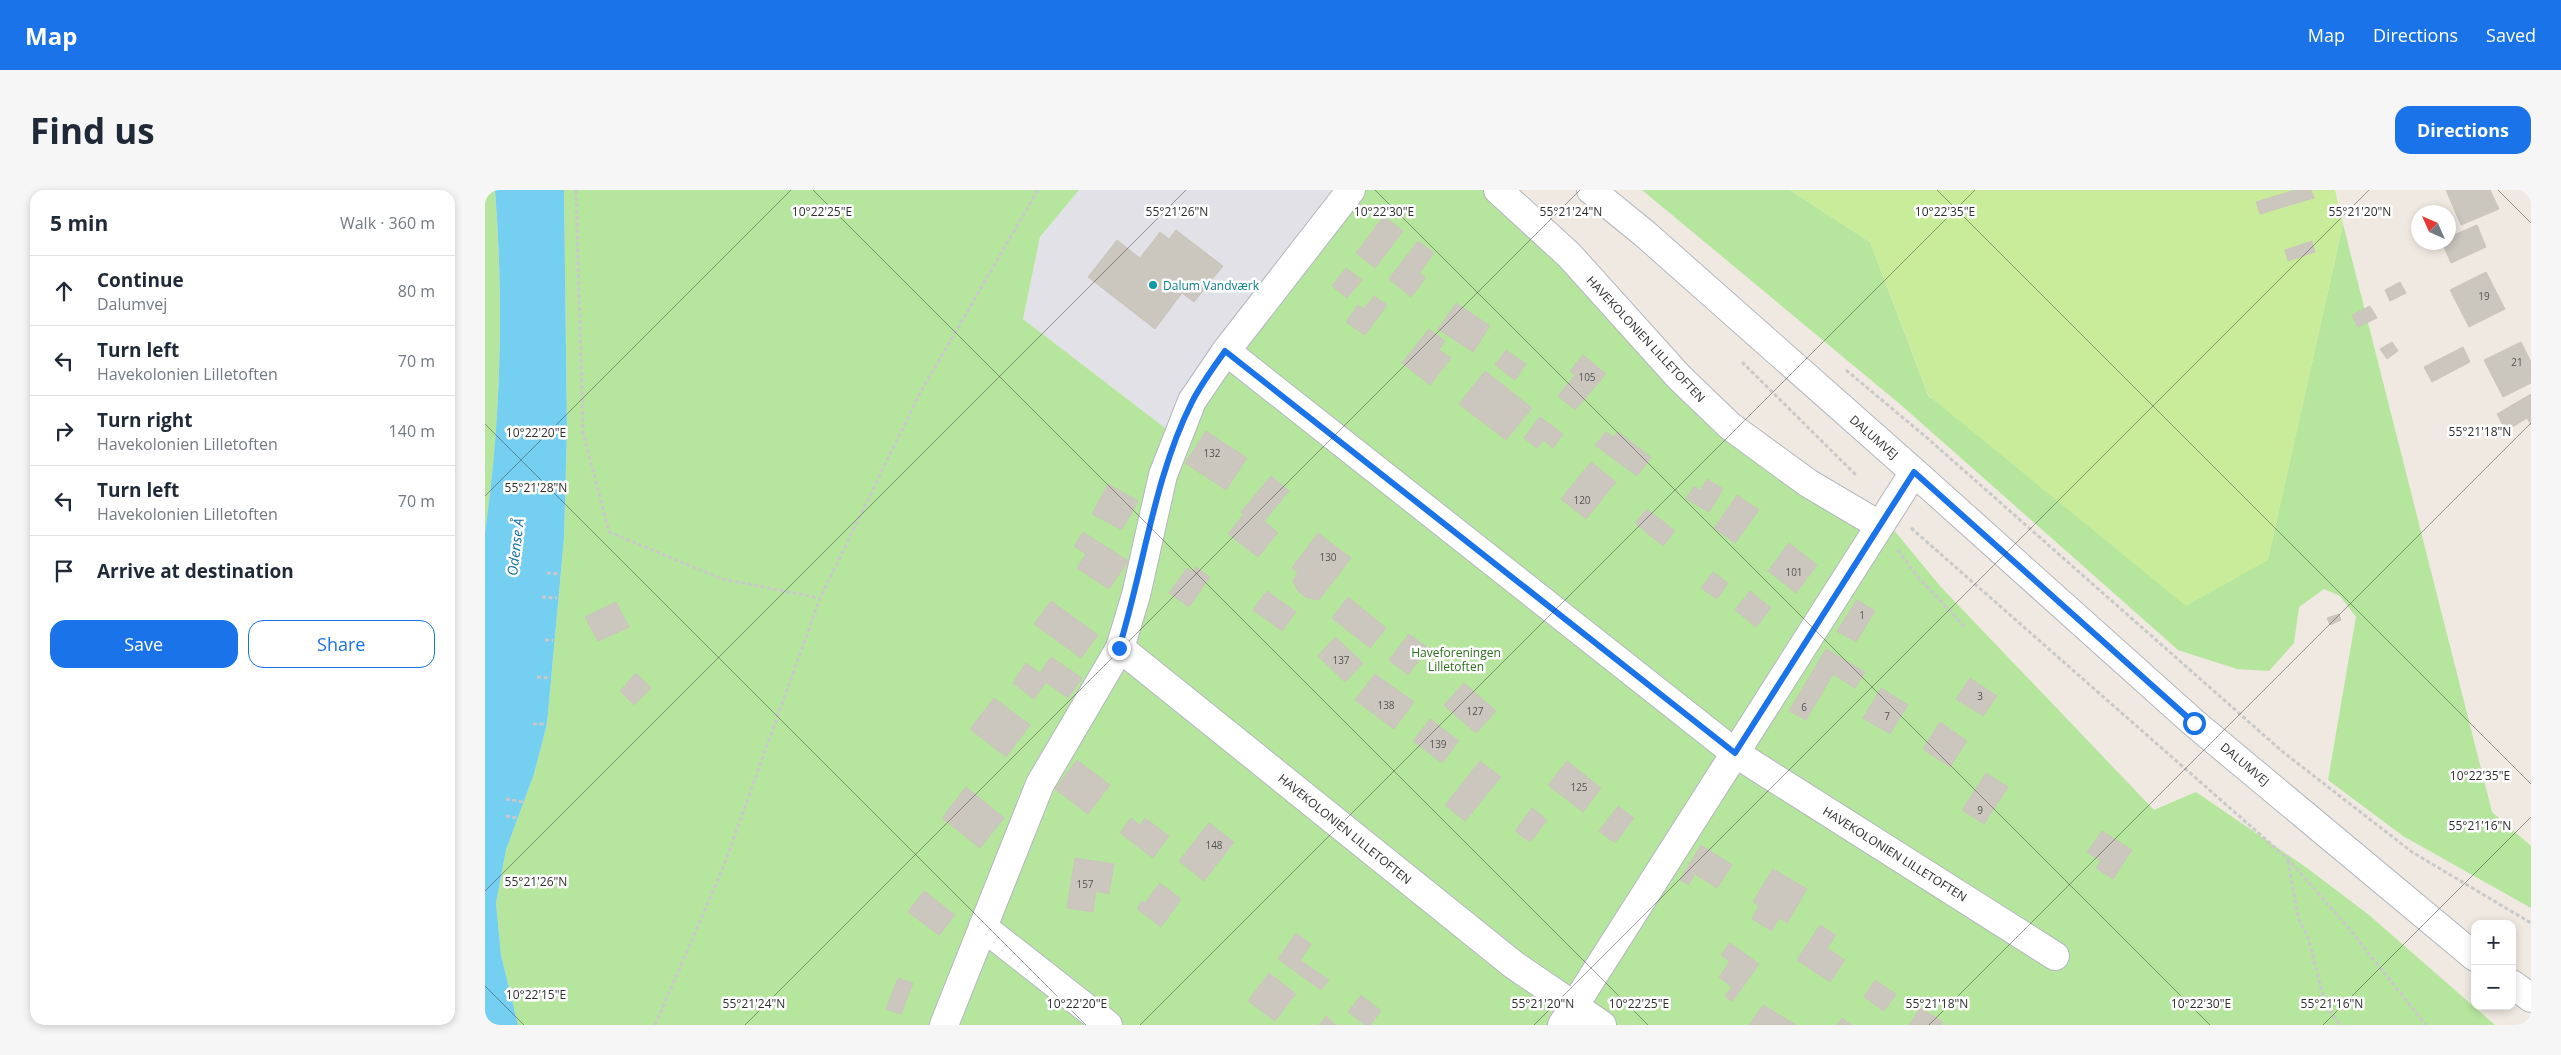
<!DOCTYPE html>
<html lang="en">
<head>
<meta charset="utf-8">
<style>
	:root { --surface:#fff; --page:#f6f6f7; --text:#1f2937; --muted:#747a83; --line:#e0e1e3; --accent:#1a73e8 }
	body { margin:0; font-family:"Open Sans",sans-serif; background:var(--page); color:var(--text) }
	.controls { position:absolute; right:15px; bottom:15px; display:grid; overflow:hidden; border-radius:10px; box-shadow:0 2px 8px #0003 }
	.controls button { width:45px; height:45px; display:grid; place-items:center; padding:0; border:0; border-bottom:1px solid var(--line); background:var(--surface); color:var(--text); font:25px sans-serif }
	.compass { position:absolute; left:1926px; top:15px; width:45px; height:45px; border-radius:50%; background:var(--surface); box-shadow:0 2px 8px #0003; rotate:315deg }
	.stop { position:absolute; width:15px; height:15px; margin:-11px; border:4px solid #1a73e8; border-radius:50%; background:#fff }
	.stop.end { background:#1a73e8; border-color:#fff; box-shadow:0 1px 5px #0008 }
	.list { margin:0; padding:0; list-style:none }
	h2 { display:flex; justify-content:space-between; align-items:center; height:65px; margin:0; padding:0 20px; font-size:21px }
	h2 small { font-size:16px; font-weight:400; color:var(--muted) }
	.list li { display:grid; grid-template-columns:32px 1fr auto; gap:15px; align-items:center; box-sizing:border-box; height:70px; padding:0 20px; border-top:1px solid var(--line) }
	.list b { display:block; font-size:19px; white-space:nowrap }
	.list p { margin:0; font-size:16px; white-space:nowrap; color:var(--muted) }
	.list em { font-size:16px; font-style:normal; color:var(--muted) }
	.actions { display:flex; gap:10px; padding:15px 20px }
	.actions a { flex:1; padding:11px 0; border:1px solid var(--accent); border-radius:15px; text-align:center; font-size:18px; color:var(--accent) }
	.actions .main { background:var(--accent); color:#fff }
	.icon { flex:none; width:28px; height:28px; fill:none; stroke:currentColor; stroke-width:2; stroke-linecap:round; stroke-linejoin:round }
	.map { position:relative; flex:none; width:2046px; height:835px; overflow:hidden; border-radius:15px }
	header { display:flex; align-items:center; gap:30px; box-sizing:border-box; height:70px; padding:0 25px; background:var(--accent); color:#fff }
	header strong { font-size:24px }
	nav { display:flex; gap:28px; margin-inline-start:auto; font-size:18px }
	.intro { display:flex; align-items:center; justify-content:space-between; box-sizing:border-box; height:120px; padding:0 30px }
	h1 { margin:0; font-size:35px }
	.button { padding:12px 22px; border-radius:15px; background:var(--accent); color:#fff; font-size:18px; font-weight:700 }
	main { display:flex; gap:30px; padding:0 30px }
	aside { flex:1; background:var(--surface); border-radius:15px; box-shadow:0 2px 8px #0003 }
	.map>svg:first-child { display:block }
	.industrial { fill:#e3e1e8 }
	.green { fill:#b6e59e }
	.pitch { fill:#c9ec9a }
	.water { fill:#75cff0 }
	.building { fill:#cbc7bf; stroke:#cbc5ba }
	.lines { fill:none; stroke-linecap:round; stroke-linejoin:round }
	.minor-casing { stroke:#b4b7c1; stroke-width:30 }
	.path { stroke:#c9c9c9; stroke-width:3; stroke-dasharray:4 2.5; stroke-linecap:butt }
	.minor { stroke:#fff; stroke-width:28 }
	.route { stroke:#1a73e8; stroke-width:6 }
	.ticks { fill:none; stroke:#2e2e2e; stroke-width:1; stroke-opacity:0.45 }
	.culture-dot { fill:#0f9aa8; stroke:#fff; stroke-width:2 }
	.labels { text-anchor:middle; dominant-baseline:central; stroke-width:5; stroke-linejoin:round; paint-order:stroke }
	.number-label { font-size:10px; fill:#555452 }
	.culture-label { font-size:12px; fill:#0d838f; stroke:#fff; text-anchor:start }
	.street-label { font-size:12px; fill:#2e2e2e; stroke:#fff }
	.park-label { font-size:12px; fill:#2c6e1b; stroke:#fff }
	.water-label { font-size:14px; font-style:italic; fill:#0d6fa3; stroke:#fff }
	.ticks-label { font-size:12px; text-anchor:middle; fill:#2e2e2e; stroke:#fff; stroke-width:5; stroke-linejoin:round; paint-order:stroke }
</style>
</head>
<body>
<header>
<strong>Map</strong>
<nav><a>Map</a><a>Directions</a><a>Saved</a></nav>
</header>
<div class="intro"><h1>Find us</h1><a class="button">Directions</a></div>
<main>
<aside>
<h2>5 min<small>Walk · 360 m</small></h2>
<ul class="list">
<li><svg class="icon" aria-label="ahead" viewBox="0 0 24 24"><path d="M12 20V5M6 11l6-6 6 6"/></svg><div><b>Continue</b><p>Dalumvej</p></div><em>80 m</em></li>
<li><svg class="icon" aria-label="left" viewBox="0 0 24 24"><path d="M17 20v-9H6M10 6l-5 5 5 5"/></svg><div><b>Turn left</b><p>Havekolonien Lilletoften</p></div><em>70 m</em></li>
<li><svg class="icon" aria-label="right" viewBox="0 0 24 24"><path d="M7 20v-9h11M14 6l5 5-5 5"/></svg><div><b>Turn right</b><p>Havekolonien Lilletoften</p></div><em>140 m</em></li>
<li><svg class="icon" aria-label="left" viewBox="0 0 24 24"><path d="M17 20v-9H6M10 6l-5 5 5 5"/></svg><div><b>Turn left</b><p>Havekolonien Lilletoften</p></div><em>70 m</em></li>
<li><svg class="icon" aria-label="arrive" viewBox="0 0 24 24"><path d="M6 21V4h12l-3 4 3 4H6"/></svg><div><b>Arrive at destination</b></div></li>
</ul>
<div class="actions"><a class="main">Save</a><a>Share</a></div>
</aside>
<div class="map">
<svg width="2046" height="835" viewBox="0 0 2046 835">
	<rect width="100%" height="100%" fill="#efe9e1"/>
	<!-- industrial -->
	<path class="industrial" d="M594,0H857L684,241L538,129L555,47Z"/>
	<!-- green -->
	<g class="green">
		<path d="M0,0H10C19,113 16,230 0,342Z"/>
		<path d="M79,0H594L555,47L538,129L684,241L857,0H1024L1235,215L1319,280L1399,328L1455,396L1669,620L1711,602L1822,678L1884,725L2010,835H33L16,765L11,713L21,660L49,584L62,534L79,348L82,239Z"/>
		<path d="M1157,0H1305L1385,52L1444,207L1783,369L1858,34L2007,622L2046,656V718L1918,646L1843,590L1871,427L1855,406L1839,399L1814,417L1809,453L1784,481L1752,479L1693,460L1416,215Z"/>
	</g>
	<!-- pitch -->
	<path class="pitch" d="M1305,0H1850L1858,34L1783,370L1701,416L1444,206L1385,52Z"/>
	<!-- water -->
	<path class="water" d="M10,0H79L82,239L79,348L62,534L49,584L21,660L11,713L16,765L33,835H0V342C16,230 19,113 10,0Z"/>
	<!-- building -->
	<g class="building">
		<path d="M1810,0H1826L1829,8L1775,24L1771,12Z"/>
		<path d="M1961,0H2005L2014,19L1976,35Z"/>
		<path d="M899,26L918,41L890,78L871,63Z"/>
		<path d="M1992,35L2001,57L1966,73L1957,52H1964V47Z"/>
		<path d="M691,40L738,76L709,112L697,103L670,139L603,87L632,50L655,68L675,42L684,49Z"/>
		<path d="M933,51L949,63L934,83L941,88L926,107L904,89Z"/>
		<path d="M1827,51L1830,62L1803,71L1800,60Z"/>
		<path d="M861,78L877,90L862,108L847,96Z"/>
		<path d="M2001,82L2020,119L1984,137L1965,100Z"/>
		<path d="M1915,92L1921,103L1905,111L1900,100Z"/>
		<path d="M889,106L902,115L880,145L861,132L873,115L879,119Z"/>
		<path d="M971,113L1005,136L988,162L953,139Z"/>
		<path d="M1885,116L1892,128L1873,137L1867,125Z"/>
		<path d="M944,139L960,151L954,160L966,168L945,195L917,173Z"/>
		<path d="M1907,152L1913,161L1902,169L1895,159Z"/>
		<path d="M2036,152L2046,172V193L2018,207L1999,170Z"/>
		<path d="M1978,157L1985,172L1947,192L1939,177Z"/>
		<path d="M1021,160L1041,174L1030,190L1010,175Z"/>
		<path d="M1098,165L1121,184L1090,220L1073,206L1090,185L1085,181Z"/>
		<path d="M1000,181L1047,218L1021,250L974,214Z"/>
		<path d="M2046,204V235L2042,228L2021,241L2012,224Z"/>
		<path d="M1055,227L1078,244L1068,258L1058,250L1052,258L1039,248Z"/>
		<path d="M721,241L762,268L741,300L700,273Z"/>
		<path d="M1121,242L1128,247L1133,242L1166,267L1152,286L1110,255Z"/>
		<path d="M1106,272L1131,292L1101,329L1076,309Z"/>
		<path d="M786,286L804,301L779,331L793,343L773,367L743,344L759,324L756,322Z"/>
		<path d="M1222,289L1238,299L1224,322L1201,309L1209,296L1215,301Z"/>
		<path d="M623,294L653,311L637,340L607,324Z"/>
		<path d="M1252,305L1274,320L1250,353L1229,338Z"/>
		<path d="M1162,319L1190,341L1178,356L1150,333Z"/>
		<path d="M598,342L643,371L624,399L592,378L601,364L589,356Z"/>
		<path d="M833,343L866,368L834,410L822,408L813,401L808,391L813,383L807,378Z"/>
		<path d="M1304,353L1332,375L1311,403L1283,381Z"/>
		<path d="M711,377L725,387L704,417L684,403L702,378L708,382Z"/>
		<path d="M1228,382L1243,393L1232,409L1216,398Z"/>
		<path d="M782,401L811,422L797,441L768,420Z"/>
		<path d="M1265,401L1286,418L1271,437L1250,420Z"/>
		<path d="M863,407L901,438L885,458L847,428Z"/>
		<path d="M1372,410L1390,421L1371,452L1352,441Z"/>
		<path d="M566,411L613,445L596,468L549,434Z"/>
		<path d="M131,412L144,437L113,451L100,427Z"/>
		<path d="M1854,424L1856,430L1845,435L1842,428Z"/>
		<path d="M924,444L943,458L923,485L904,470Z"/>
		<path d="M850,447L878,473L860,492L833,466Z"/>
		<path d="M1341,459L1380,482L1370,498L1348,484L1321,530L1304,521Z"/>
		<path d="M566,467L597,488L583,508L561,492L549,509L528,493L541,473L555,483Z"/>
		<path d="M151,483L166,498L149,515L135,501Z"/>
		<path d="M890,484L929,512L909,539L870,510Z"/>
		<path d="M1485,488L1512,506L1498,526L1471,509Z"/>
		<path d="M979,493L1011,521L991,543L959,515Z"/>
		<path d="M1396,498L1423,515L1405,544L1378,528Z"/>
		<path d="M509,508L545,535L521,567L485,539Z"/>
		<path d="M945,529L974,551L957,573L928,551Z"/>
		<path d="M1455,532L1482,551L1465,577L1438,559Z"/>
		<path d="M592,570L625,595L603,624L570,599Z"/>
		<path d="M995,571L1016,587L980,631L960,615Z"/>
		<path d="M1082,571L1116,598L1098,622L1063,595Z"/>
		<path d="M1501,583L1523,597L1499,634L1477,620Z"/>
		<path d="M481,597L519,628L495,658L457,628Z"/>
		<path d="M1133,616L1149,628L1130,653L1114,641Z"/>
		<path d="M1047,618L1062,630L1045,652L1030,641Z"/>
		<path d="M646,628L655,635L660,628L684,646L668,668L635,643Z"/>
		<path d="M724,633L749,652L719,691L694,671Z"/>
		<path d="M1617,641L1647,660L1628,689L1611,678L1616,671L1602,662Z"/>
		<path d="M1216,655L1247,675L1232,698L1210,684L1203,695L1195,690Z"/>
		<path d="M590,668L629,674L624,704L611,701L608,722L582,718Z"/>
		<path d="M1288,679L1322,699L1302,733L1294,728L1287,741L1267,729L1274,716L1268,712Z"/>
		<path d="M675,693L696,709L676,737L652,719L657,711L660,713Z"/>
		<path d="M439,701L470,725L454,745L423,722Z"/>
		<path d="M1335,735L1351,745L1342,758L1360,770L1345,792L1312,770Z"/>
		<path d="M811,743L826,754L815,770L844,790L836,800L793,769Z"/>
		<path d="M1245,753L1274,774L1247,812L1240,806L1247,797L1234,787L1245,771L1236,765Z"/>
		<path d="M784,783L811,804L790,831L763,811Z"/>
		<path d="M413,788L428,793L416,824L401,819Z"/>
		<path d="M1390,790L1411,804L1399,821L1379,807Z"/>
		<path d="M876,805L896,821L885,835H880L863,822Z"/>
		<path d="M1278,815L1311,835H1264Z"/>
		<path d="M1435,818L1458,832L1456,835H1424Z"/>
		<path d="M841,826L851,835H834Z"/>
		<path d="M1357,828L1366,835H1352Z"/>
	</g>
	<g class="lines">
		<defs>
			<g id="minor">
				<path d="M1013,0L1084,65L1194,187L1245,236L1323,293L1394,335"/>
				<path d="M1106,0L1160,44L1429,282L1709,533L1990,767"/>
				<path d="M741,161L1250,563L1570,766"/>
				<path d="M635,458L1029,775L1117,835"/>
				<path d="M498,737L623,835"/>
				<path d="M2027,794L2046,808"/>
				<path d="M459,835L555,594L635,458L651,405L678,285L707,211L741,161L866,0"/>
				<path d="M1077,835L1429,282"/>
			</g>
		</defs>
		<!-- minor casing -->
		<use href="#minor" class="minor-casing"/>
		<!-- path -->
		<g class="path">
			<path d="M91,0L98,242L124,342L237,389L335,408"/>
			<path d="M1257,172L1371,285"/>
			<path d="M1361,180L1441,247L1798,562L1927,662L2046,733"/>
			<path d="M1426,338L1803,669L1862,736L1941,835"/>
			<path d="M1413,360L1432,386L1480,437"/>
			<path d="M62,383L75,384"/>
			<path d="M57,407L72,408"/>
			<path d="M60,450H68"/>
			<path d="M52,487L65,488"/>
			<path d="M48,534H62"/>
			<path d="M21,609L38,612"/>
			<path d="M21,626L33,628"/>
			<path d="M1803,671L1814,730L1823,747L1840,814L1855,835"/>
			<path d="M170,835L238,678L335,408L435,203L553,0"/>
		</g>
		<!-- minor -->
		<use href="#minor" class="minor"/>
	</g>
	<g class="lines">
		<!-- route -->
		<path class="route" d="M634,458C659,377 669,287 707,212C716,194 729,177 740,161L1250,563L1429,282L1709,533"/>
	</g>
	<!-- ticks -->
	<path class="ticks" d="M328,0L1163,835M890,0L1725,835M1452,0L2046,594M2013,0L2046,33M0,234L601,835M0,306L306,0M0,701L701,0M0,796L39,835M260,835L1095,0M655,835L1490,0M1049,835L1884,0M1444,835L2046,233M1838,835L2046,627"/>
	<!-- markers -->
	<circle class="culture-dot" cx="668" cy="95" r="5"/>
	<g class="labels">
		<!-- number labels -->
		<g class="number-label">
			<text x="1999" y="106">19</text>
			<text x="2032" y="172">21</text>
			<text x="1102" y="187">105</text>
			<text x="727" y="263">132</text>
			<text x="1097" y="310">120</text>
			<text x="843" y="367">130</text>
			<text x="1309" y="382">101</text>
			<text x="1377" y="425">1</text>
			<text x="856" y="470">137</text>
			<text x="1495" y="506">3</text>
			<text x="901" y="515">138</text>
			<text x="1319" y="517">6</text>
			<text x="990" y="521">127</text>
			<text x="1402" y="526">7</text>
			<text x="953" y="554">139</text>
			<text x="1094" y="597">125</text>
			<text x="1495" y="620">9</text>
			<text x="729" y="655">148</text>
			<text x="600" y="694">157</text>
		</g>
		<!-- culture labels -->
		<g class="culture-label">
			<text x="678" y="95">Dalum Vandværk</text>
		</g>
		<!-- street labels -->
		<g class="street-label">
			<text transform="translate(1161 149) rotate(47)">HAVEKOLONIEN LILLETOFTEN</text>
			<text transform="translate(1389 247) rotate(41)">DALUMVEJ</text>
			<text transform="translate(1760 574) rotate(40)">DALUMVEJ</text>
			<text transform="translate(860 639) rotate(39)">HAVEKOLONIEN LILLETOFTEN</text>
			<text transform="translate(1410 664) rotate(32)">HAVEKOLONIEN LILLETOFTEN</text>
		</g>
		<!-- park labels -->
		<g class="park-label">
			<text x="971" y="462">Haveforeningen<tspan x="971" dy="14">Lilletoften</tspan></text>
		</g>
		<!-- water labels -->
		<g class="water-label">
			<text transform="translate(30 357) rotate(-83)">Odense Å</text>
		</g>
	</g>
	<g class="ticks-label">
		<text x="337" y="26">10°22'25"E</text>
		<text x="692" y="26">55°21'26"N</text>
		<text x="899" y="26">10°22'30"E</text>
		<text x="1086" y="26">55°21'24"N</text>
		<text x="1460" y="26">10°22'35"E</text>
		<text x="1875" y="26">55°21'20"N</text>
		<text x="1995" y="246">55°21'18"N</text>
		<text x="51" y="247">10°22'20"E</text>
		<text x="51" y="302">55°21'28"N</text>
		<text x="1995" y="590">10°22'35"E</text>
		<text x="1995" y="640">55°21'16"N</text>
		<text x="51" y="696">55°21'26"N</text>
		<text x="51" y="809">10°22'15"E</text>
		<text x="269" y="818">55°21'24"N</text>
		<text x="1058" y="818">55°21'20"N</text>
		<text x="1452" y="818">55°21'18"N</text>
		<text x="1847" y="818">55°21'16"N</text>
		<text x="592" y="818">10°22'20"E</text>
		<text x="1154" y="818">10°22'25"E</text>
		<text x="1716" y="818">10°22'30"E</text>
	</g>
</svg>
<div class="controls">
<button>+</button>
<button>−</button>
</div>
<svg class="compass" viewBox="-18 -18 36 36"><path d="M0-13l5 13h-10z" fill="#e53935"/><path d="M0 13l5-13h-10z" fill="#747a83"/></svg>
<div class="stop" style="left:1709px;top:533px"></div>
<div class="stop end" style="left:634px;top:458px"></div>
</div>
</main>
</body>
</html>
